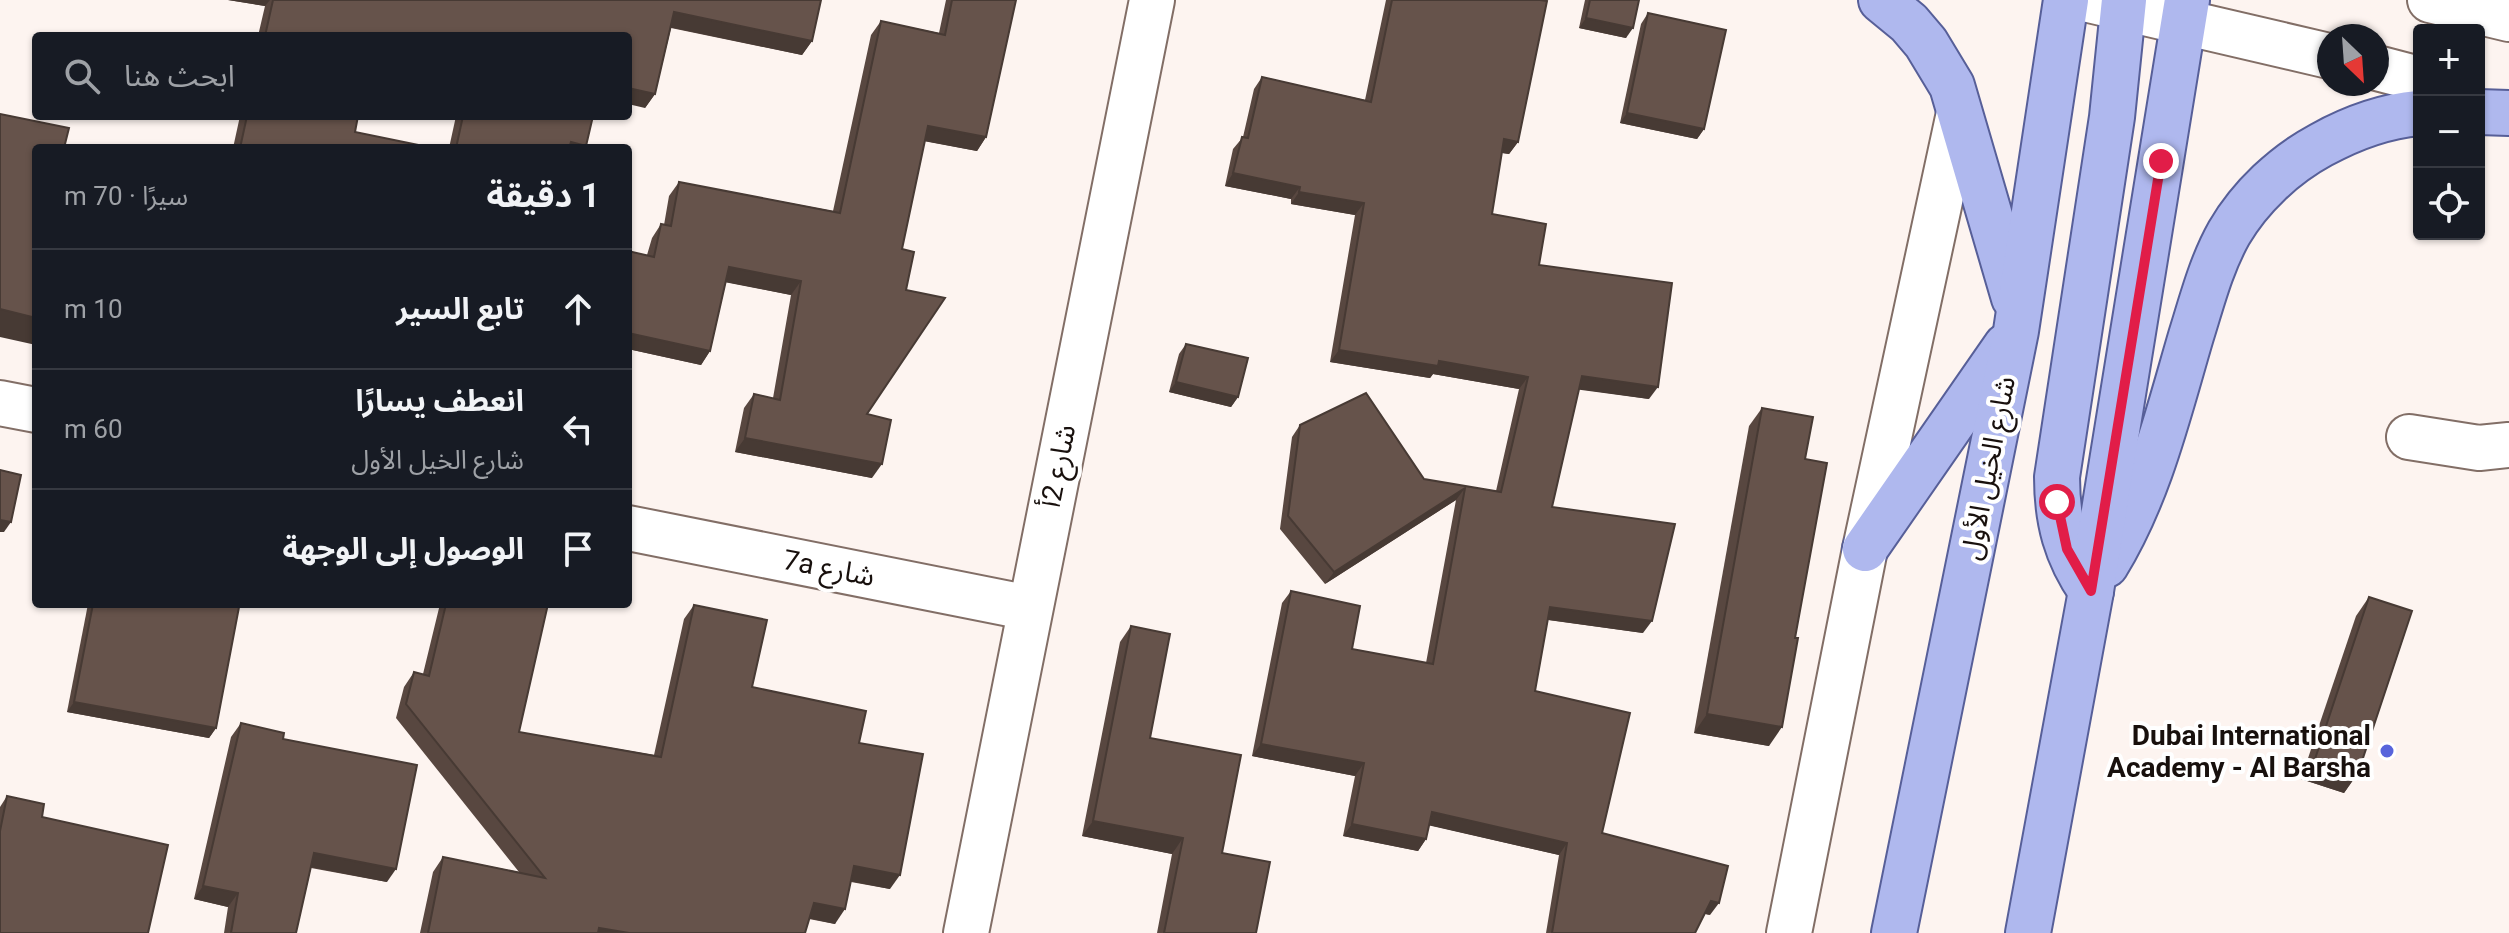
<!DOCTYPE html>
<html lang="ar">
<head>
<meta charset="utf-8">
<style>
	:root { --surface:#171b24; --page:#242831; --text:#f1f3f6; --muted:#9ea1a6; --line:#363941 }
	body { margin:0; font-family:Roboto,"Noto Sans Arabic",sans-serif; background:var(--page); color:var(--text); direction:rtl }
	.controls { position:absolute; right:24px; top:24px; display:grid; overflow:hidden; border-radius:8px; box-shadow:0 2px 6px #0004 }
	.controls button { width:72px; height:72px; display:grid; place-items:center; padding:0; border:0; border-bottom:2px solid var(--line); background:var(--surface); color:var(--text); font:40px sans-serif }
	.compass { position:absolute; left:2317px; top:24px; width:72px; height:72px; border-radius:50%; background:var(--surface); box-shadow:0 2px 6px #0004; rotate:155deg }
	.stop { position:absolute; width:24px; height:24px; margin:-18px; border:6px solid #e11d48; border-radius:50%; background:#fff }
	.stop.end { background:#e11d48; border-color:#fff; box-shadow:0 2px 8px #0008 }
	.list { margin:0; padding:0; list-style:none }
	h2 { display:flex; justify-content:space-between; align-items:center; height:104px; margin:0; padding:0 32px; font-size:34px }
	h2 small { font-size:26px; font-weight:400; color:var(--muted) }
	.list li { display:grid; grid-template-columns:52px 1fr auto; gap:24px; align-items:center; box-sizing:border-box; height:120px; padding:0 32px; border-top:2px solid var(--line) }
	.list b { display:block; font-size:30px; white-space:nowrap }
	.list p { margin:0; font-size:26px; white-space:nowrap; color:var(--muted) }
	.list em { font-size:26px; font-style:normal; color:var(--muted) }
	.icon { flex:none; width:44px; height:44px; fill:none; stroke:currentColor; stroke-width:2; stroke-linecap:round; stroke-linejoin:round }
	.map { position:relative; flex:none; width:2509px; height:933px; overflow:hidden; direction:ltr }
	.search { position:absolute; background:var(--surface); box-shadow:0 2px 6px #0004; left:32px; top:32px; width:600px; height:88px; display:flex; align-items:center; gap:20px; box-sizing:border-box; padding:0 28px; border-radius:8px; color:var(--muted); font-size:30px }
	.panel { position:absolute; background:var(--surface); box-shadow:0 2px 6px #0004; left:32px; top:144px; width:600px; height:464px; border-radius:8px; direction:rtl }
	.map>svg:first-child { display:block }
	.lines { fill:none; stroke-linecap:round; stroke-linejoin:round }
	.minor-casing { stroke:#826e66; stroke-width:48 }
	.major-casing { stroke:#575f98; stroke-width:48 }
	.minor { stroke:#fff; stroke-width:44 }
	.major { stroke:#afb8ee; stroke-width:44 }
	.wall { fill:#584740 }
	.shaded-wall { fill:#473a34 }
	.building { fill:#66534b; stroke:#473a34; stroke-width:2 }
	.route { stroke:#e11d48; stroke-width:10 }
	.poi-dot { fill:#5864db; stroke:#fff; stroke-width:3 }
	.labels { text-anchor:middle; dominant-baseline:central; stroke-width:8; stroke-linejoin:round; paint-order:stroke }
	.street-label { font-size:28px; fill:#18100d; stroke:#fff }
	.poi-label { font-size:28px; font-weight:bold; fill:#18100d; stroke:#fff; text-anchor:end }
</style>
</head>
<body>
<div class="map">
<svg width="2509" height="933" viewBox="0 0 2509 933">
	<rect width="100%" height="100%" fill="#fdf4f0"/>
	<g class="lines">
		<defs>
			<g id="minor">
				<path d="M2089,0L2329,56"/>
				<path d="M2430,0L2509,19"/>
				<path d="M2377,68L2419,79"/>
				<path d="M0,403L36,410"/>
				<path d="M2409,437L2479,448L2509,445"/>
				<path d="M628,528L1030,608"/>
				<path d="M966,933L1152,0"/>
				<path d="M1789,933L1865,549L1959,113"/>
			</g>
			<g id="major">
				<path d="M1881,0L1909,23L1926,43L1952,86L2014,298"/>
				<path d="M2479,112L2509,113"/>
				<path d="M1865,549L2006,346"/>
				<path d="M2106,565C2149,495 2168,414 2191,336C2202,301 2211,265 2229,233C2250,197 2284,165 2321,145C2350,129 2385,116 2419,113"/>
				<path d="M2091,591C2066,555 2057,521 2057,477L2112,117L2124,0"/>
				<path d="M1894,933L2016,331L2066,0"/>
				<path d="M2028,933L2091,591L2187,0"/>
			</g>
		</defs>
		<!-- minor casing -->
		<use href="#minor" class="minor-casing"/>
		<!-- major casing -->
		<use href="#major" class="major-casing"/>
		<!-- minor -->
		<use href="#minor" class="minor"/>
		<!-- major -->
		<use href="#major" class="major"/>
	</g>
	<!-- wall -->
	<g class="wall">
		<path d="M228,0H821L812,41L802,55L671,28L655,94L645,108L628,36H258L265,6Z"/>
		<path d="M946,0H1016L986,137L977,151L925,141L867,414L872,478L735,452L744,408L754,394L773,398L791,295L726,282L710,351L701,365L628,349V251L647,255L652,238L661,224L664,225L669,196L679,182L833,211L871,35L881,21L939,33Z"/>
		<path d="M1386,0H1540L1518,142L1509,154L1502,153L1492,214L1539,265L1649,399L1579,389L1552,507L1643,633L1548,620L1535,691L1602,833L1710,915L1705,914L1695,933H1546L1559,855L1429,825L1426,839L1418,851L1343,836L1355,776L1252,756L1282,603L1291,591L1352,649L1426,663L1456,500L1325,584L1280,529L1292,437L1300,425L1424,479L1496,491L1519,389L1433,374L1430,378L1330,362L1355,215L1291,204V199L1225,186L1233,149L1243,137L1254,89L1262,77L1365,100Z"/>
		<path d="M1585,0H1639L1626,38L1579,28Z"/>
		<path d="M1648,13L1704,129L1697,139L1620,123L1641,24Z"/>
		<path d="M240,116H358L355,132L433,148H233Z"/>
		<path d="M456,116H593L585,148H449Z"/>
		<path d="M1186,344L1238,397L1231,407L1169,392L1179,354Z"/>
		<path d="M1762,408L1805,459L1769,746L1694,733L1749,426Z"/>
		<path d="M2369,597L2358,773L2344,793L2301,779L2356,616Z"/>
		<path d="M88,604H221L216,728L209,738L67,712Z"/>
		<path d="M440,604H548L519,732L654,755L684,619L694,605L752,687L859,743L890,889L851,882L835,924L809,919L805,933H420L433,872L443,857L519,872L396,718L404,687L414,672L423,674Z"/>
		<path d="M1131,626L1150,738L1222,853L1256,933H1157L1172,854L1082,836L1120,642Z"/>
		<path d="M241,723L283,739L387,882L311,868L296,933H224L228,907L194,899L231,737Z"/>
		<path d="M7,796L42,817L0,933V807Z"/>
	</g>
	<!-- shaded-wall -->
	<g class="shaded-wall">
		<path d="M228,0H270L265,6Z"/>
		<path d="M674,12L812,41L802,55L664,26Z"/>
		<path d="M1586,18L1633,28L1626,38L1579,28Z"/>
		<path d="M628,88L655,94L645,108L628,104Z"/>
		<path d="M1627,113L1704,129L1697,139L1620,123Z"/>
		<path d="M928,126L986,137L977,151L918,140Z"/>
		<path d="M1504,139L1518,142L1509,154L1496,152Z"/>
		<path d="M571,142L586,146L585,148H567Z"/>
		<path d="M1233,173L1300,187L1291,199L1225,186Z"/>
		<path d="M1299,192L1364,203L1355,215L1291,204Z"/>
		<path d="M729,267L801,281L791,295L719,281Z"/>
		<path d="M0,309L36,318V345L0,337Z"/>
		<path d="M628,333L710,351L701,365L628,349Z"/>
		<path d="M1339,350L1439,361L1528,377L1519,389L1433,374L1430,378L1330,362Z"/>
		<path d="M1582,376L1658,387L1649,399L1574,389Z"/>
		<path d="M1176,382L1238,397L1231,407L1169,392Z"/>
		<path d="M745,438L882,464L872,478L735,452Z"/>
		<path d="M1465,488L1456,500L1325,584L1334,572Z"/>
		<path d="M0,520L11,522L4,532H0Z"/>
		<path d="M1550,607L1652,621L1643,633L1542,619Z"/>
		<path d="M74,702L216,728L209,738L67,712Z"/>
		<path d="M1707,714L1782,727L1769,746L1694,733Z"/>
		<path d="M1261,744L1364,763L1355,776L1252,756Z"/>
		<path d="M2315,759L2358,773L2344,793L2301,779Z"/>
		<path d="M1432,812L1567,843L1559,855L1423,824Z"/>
		<path d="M1093,821L1183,838L1172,854L1082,836Z"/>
		<path d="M1352,824L1426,839L1418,851L1343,836Z"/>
		<path d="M314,853L396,869L387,882L305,866Z"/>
		<path d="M854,866L900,875L890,889L844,880Z"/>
		<path d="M203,886L238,893L228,907L194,899Z"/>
		<path d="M1711,901L1719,903L1710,915L1702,913Z"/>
		<path d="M814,903L845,909L835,924L803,917Z"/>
		<path d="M599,928L629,933H595Z"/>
	</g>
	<!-- building -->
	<g class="building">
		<path d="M273,0H821L812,41L674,12L655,94L628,88V36H265Z"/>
		<path d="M952,0H1016L986,137L928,126L902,249L914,252L906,290L945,298L867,414L891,420L882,464L745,438L754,394L780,400L801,281L729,267L710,351L628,333V251L654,257L661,224L671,226L679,182L840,213L881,21L945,35Z"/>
		<path d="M1392,0H1540L1547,1L1518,142L1504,139L1492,214L1546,224L1539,265L1672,283L1658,387L1582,376L1552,507L1675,524L1652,621L1550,607L1535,691L1630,713L1602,833L1728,866L1719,903L1711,901L1695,933H1552L1567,843L1432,812L1426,839L1352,824L1364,763L1261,744L1291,591L1360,606L1352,649L1433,664L1465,488L1334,572L1288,516L1300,425L1366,393L1424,479L1501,492L1528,377L1439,361L1438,366L1339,350L1364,203L1299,192L1300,187L1233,173L1242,137L1248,138L1262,77L1371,102Z"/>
		<path d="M1590,0H1639L1633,28L1586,18Z"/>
		<path d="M1648,13L1726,30L1704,129L1627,113Z"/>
		<path d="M0,114L69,128L64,148H36V318L0,309Z"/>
		<path d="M247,116H358L355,132L433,148H240Z"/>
		<path d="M463,116H593L586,146L571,142L569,148H456Z"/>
		<path d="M1186,344L1248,358L1238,397L1176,382Z"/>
		<path d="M1762,408L1813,417L1805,459L1827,463L1795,638H1798L1782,727L1707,714Z"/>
		<path d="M0,470L21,475L11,522L0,520Z"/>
		<path d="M2369,597L2412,611L2358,773L2315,759Z"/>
		<path d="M93,604H221L239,607L216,728L74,702Z"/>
		<path d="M446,604H548L519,732L661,757L694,605L767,620L752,687L866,711L859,743L923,754L900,875L854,866L845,909L814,903L805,933H629L599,928L598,933H428L443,857L545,878L406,704L414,672L429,676Z"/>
		<path d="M1131,626L1170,634L1150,738L1241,755L1222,853L1270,862L1256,933H1164L1183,838L1093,821Z"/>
		<path d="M241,723L284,733L283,739L417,765L396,869L314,853L296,933H231L238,893L203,886Z"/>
		<path d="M7,796L44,804L42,817L168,845L148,933H0V831Z"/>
	</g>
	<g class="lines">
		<!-- route -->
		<path class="route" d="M2057,502L2067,549L2091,591L2161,161"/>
	</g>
	<!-- markers -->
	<circle class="poi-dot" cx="2387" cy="751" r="8"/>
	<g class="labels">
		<!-- street labels -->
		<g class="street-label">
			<text transform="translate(1058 466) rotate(-79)">شارع 2أ</text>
			<text transform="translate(1988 468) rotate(-79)">شارع الخيل الأول</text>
			<text transform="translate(829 568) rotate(11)">7a شارع</text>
		</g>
		<!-- poi labels -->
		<g class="poi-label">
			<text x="2371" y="735">Dubai International<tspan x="2371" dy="32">Academy - Al Barsha</tspan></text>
		</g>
	</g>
</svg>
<div class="controls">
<button>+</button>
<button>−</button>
<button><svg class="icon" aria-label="locate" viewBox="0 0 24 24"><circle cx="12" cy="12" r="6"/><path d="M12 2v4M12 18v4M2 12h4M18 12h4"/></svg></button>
</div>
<svg class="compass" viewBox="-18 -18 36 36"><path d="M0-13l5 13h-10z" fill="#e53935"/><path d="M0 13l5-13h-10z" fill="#9ea1a6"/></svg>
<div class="stop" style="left:2057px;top:502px"></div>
<div class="stop end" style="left:2161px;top:161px"></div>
<div class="search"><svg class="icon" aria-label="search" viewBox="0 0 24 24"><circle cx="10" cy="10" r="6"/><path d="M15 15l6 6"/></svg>ابحث هنا</div>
<section class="panel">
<h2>1 دقيقة<small>سيرًا · 70 m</small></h2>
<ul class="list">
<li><svg class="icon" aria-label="ahead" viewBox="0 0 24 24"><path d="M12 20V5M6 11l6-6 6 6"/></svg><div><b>تابع السير</b></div><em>10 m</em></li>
<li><svg class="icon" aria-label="left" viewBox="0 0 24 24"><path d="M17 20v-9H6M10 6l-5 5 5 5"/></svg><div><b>انعطف يسارًا</b><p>شارع الخيل الأول</p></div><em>60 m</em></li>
<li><svg class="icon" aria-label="arrive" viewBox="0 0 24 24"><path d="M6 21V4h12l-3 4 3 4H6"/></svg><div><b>الوصول إلى الوجهة</b></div></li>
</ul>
</section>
</div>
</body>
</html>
